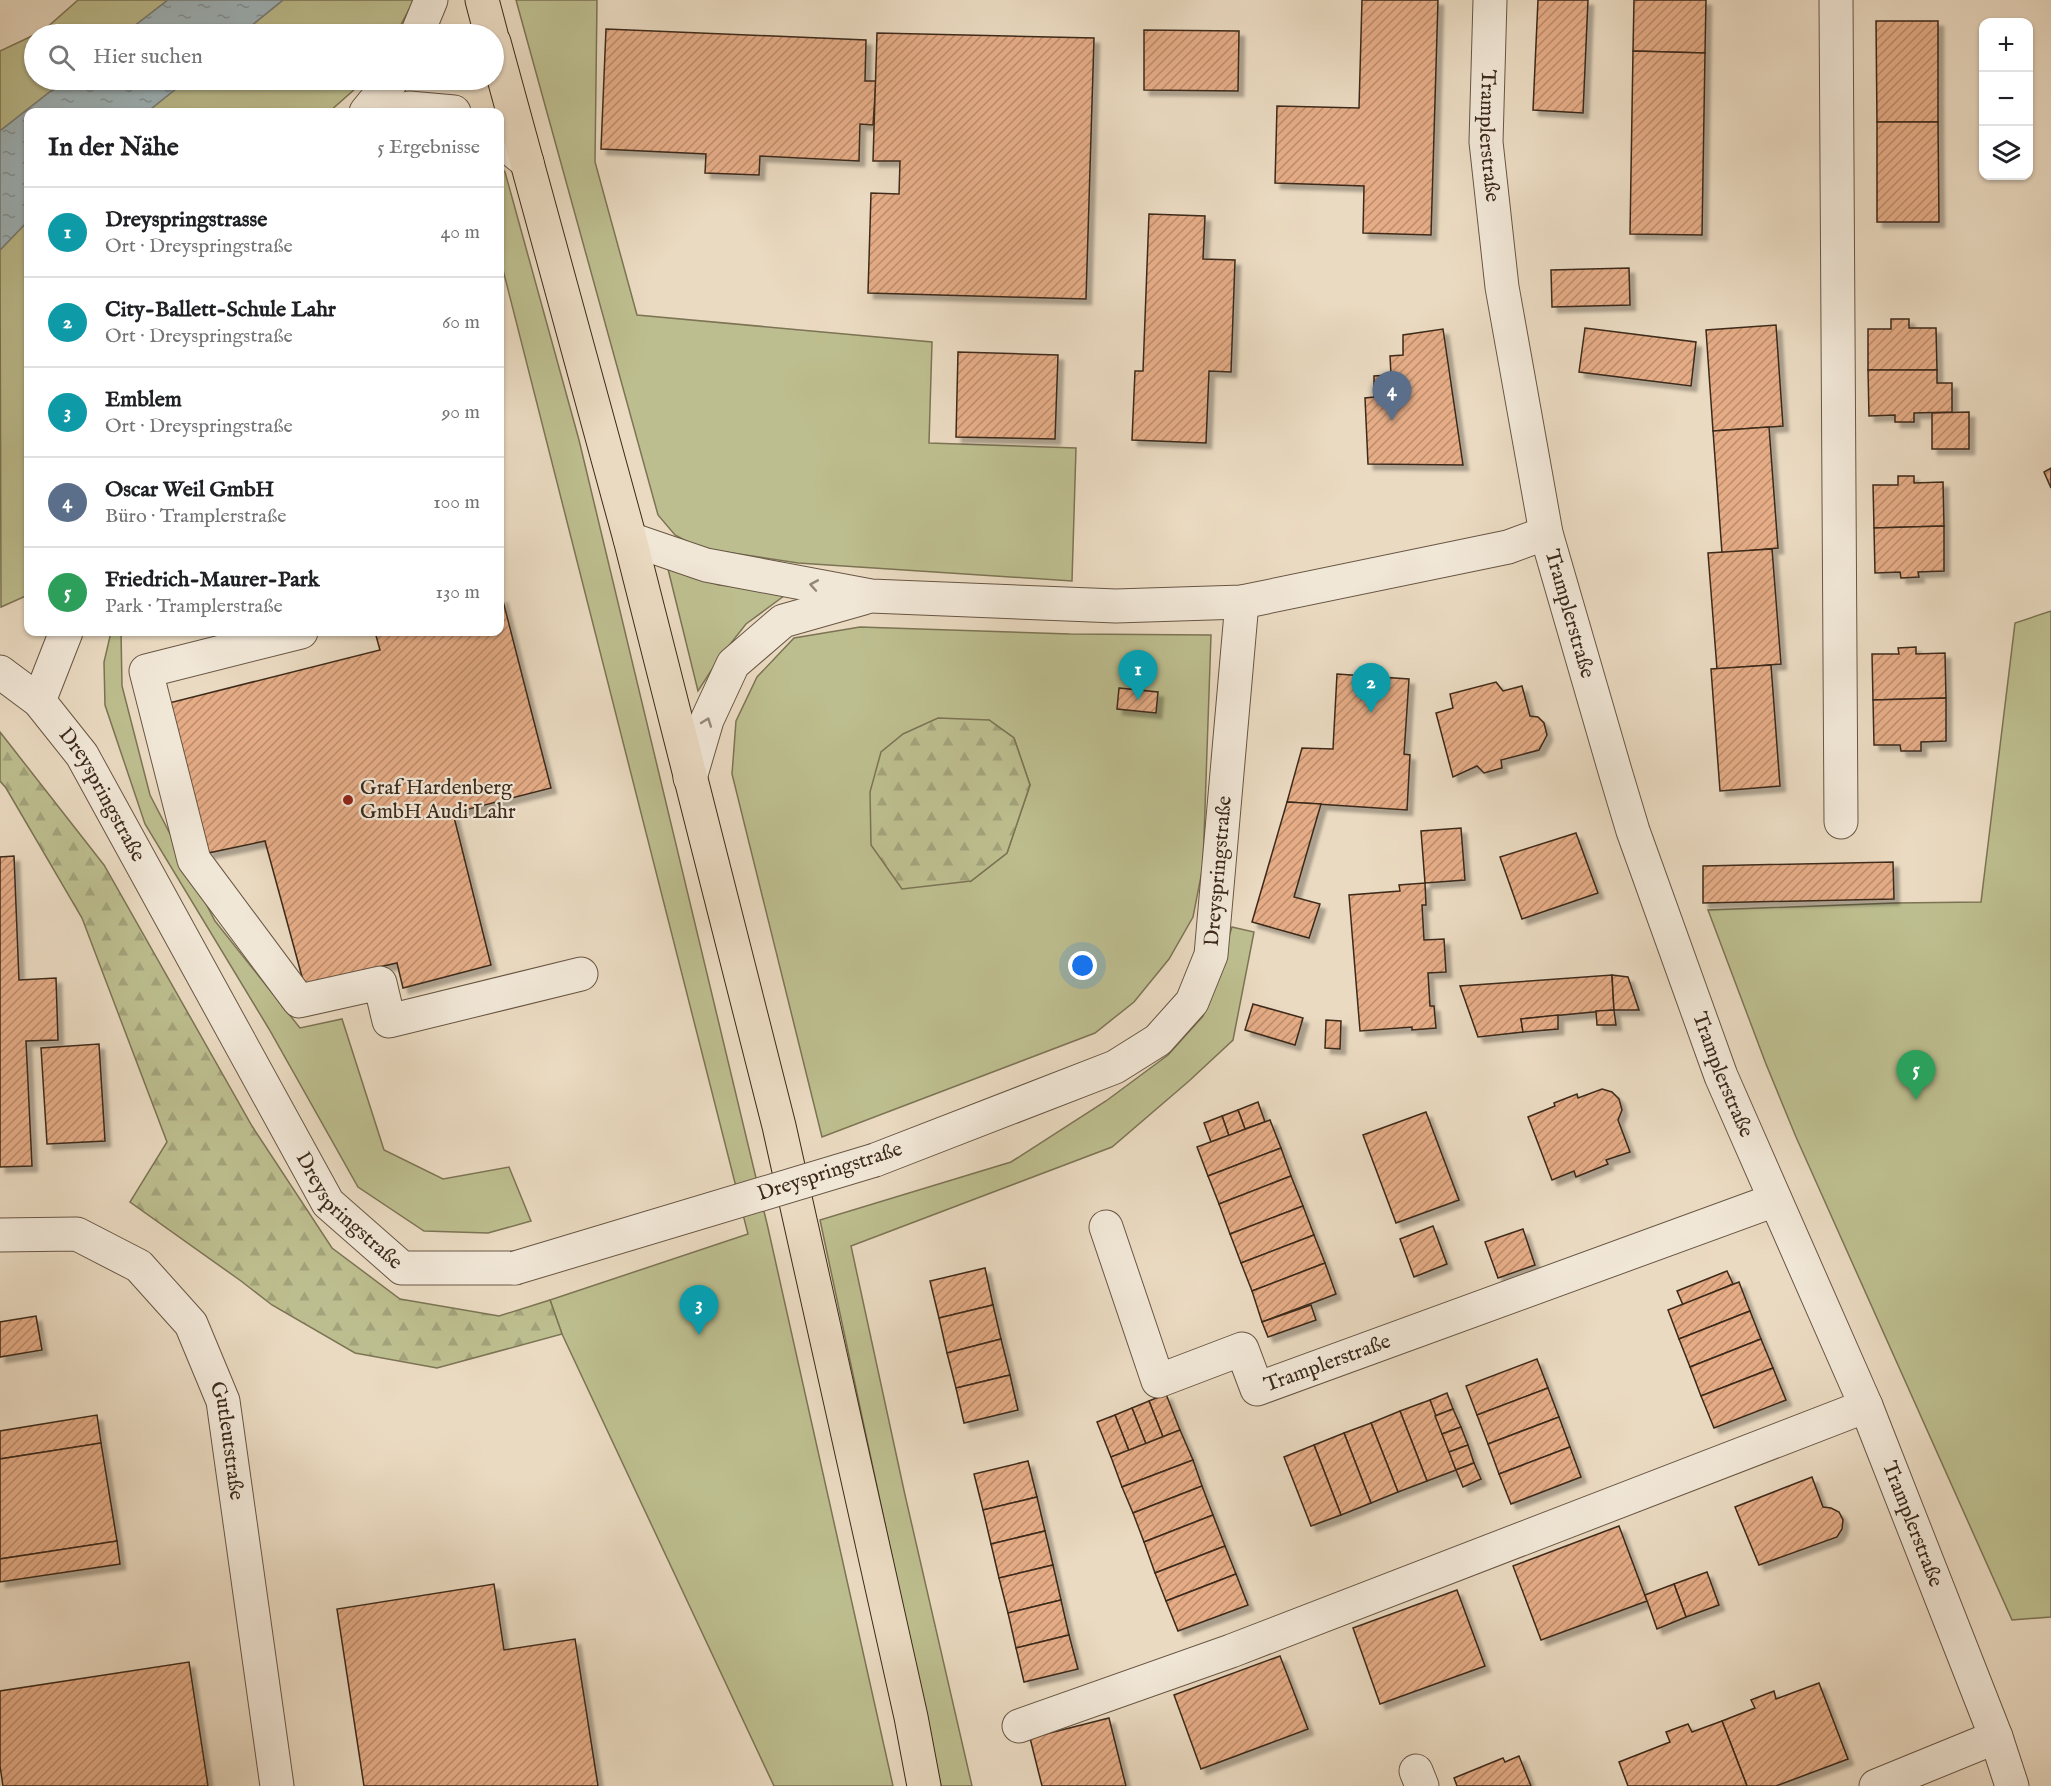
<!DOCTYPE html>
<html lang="de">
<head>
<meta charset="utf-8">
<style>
	:root { --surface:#fff; --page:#f6f6f6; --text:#202124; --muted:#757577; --line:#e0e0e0; --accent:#8f2418 }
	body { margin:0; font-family:"IM FELL English",serif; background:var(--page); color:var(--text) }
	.controls { position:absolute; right:18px; top:18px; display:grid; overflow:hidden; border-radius:12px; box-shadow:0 2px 4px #0004 }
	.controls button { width:54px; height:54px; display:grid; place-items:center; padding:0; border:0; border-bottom:2px solid var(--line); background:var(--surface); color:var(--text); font:30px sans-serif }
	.you { position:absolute; left:1083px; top:966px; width:21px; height:21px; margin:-15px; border:4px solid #fff; border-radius:50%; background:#1a73e8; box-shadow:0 0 0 9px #1a73e833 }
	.badge { display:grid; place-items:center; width:39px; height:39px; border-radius:50%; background:var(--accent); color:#fff; font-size:20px; font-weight:700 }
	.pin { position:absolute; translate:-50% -50px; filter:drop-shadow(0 2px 3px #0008) }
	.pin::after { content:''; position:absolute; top:32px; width:21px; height:18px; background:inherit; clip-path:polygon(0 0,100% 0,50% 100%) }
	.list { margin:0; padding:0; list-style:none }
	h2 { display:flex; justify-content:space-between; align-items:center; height:78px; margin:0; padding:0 24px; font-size:26px }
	h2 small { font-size:20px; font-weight:400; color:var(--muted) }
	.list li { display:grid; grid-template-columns:39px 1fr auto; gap:18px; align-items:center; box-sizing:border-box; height:90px; padding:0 24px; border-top:2px solid var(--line) }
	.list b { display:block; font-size:22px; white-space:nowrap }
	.list p { margin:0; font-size:20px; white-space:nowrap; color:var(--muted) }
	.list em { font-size:20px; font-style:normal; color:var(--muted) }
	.icon { flex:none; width:33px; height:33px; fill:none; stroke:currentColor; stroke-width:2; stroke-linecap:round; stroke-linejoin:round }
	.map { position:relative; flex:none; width:2051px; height:1786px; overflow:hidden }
	.search { position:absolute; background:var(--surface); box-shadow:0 2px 4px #0004; left:24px; top:24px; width:480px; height:66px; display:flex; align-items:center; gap:15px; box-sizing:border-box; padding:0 21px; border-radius:33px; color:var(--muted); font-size:22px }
	.panel { position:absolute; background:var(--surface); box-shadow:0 2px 4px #0004; left:24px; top:108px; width:480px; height:528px; border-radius:12px }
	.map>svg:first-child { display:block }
	.green { fill:#bdbe8f; stroke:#7c7454; stroke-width:1.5; fill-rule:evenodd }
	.forest { fill:url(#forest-firs); stroke:#7c7454; stroke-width:1.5 }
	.water { fill:url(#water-ripples); stroke:#777f7d; stroke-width:1.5 }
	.building { fill:url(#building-hatch); stroke:#3c2a1a; stroke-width:1.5; filter:url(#shadow) }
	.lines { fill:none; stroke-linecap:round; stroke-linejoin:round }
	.minor-casing { stroke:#685644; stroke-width:35 }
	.major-casing { stroke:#3c2a1a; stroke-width:35 }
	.minor { stroke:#f1e7d7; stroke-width:33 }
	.major { stroke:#eadac1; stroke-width:33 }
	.minor-bridge-casing { stroke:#685644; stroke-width:35; stroke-linecap:butt }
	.minor-bridge { stroke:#f1e7d7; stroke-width:33 }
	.oneway { stroke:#968878 }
	.poi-dot { fill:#8f2418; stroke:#f1e7d7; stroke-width:2 }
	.labels { text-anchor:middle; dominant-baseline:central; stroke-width:4.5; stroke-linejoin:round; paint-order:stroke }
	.street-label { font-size:21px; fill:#3c2a1a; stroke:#f1e7d7 }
	.poi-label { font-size:21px; fill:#3c2a1a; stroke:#f1e7d7; text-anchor:start }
</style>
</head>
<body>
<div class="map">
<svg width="2051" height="1786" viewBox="0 0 2051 1786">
	<defs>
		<pattern id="forest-firs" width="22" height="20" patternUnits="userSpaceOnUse" patternTransform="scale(1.5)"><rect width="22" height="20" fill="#bdbe8f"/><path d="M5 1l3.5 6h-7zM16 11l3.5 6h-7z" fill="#a3a37b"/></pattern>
		<pattern id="water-ripples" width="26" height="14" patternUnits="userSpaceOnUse" patternTransform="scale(1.5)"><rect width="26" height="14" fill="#9eb7bf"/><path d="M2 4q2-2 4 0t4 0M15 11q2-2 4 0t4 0" fill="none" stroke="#82959a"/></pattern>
		<pattern id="building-hatch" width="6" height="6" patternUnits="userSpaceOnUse" patternTransform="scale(1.5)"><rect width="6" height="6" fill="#e5ac86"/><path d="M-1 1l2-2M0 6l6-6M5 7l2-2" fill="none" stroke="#bb8c6d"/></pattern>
		<filter id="shadow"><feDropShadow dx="5.5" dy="5.5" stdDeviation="1.5" flood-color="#0004"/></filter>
	</defs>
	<rect width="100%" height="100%" fill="#eadac1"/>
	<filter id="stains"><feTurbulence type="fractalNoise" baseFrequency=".00333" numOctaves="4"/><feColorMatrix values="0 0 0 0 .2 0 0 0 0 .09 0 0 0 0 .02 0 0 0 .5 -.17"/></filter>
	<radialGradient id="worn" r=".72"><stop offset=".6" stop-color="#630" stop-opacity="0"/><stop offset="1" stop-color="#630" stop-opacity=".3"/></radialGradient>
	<!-- green -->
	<g class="green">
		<path d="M78,0H168L124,34H35L44,30Z"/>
		<path d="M283,0H414L396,34H241Z"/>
		<path d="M516,0H597L595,162L637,315L932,342L929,443L1076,448L1072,581L798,563L699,548L675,535L658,515Z"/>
		<path d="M34,35V80H65L0,131V51Z"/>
		<path d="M187,80H365L329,112H147Z"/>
		<path d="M500,166L505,172L579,440L768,1228L893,1786H774L562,1334L550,1300L748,1234L500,258Z"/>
		<path d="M28,221V595L1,607L0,250Z"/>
		<path d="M668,569L719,585L764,589L788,593L746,624L720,657L698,691Z"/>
		<path d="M2051,611V1617L2012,1620L1796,1137L1766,1064L1708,910L1895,903L1981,902L2015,623Z"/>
		<path d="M860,627L1070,634L1211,635L1203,866L1193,917L1169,959L1134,1002L1095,1033L822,1137L732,774L736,721L757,677L794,638ZM989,720L1014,738L1030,785L1007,853L971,881Z"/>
		<path d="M111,632H121L122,686L150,795L215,921L300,1028L342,1019L384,1150L443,1179L509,1167L531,1221L488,1233L424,1231L358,1187L269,1029L145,824L105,705L104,662Z"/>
		<path d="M1232,927L1254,932L1233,1040L1189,1081L1112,1147L851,1246L905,1495L972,1786H941L820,1220L1011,1162L1106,1101L1168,1055L1203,1016Z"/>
	</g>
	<!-- forest -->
	<g class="forest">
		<path d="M938,718L989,720L1014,738L1030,785L1007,853L971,881L902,889L871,845L870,792L881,752L903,734Z"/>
		<path d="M0,732L104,865L252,1126L332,1248L400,1299L499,1316L550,1300L562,1334L437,1368L355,1353L272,1305L241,1281L130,1202L167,1142L82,918L6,788L0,781Z"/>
	</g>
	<!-- water -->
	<g class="water">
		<path d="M168,0H283L241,34H124Z"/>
		<path d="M65,80H187L147,112H28V221L0,250V131Z"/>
	</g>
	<!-- building -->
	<g class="building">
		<path d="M1362,0H1438L1431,235L1363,233L1364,186L1275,183L1277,106L1359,108Z"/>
		<path d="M1538,0H1588L1583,113L1533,110Z"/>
		<path d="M1634,0H1706L1705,53L1633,51Z"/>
		<path d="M1876,21H1938V122H1877Z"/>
		<path d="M606,29L866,40L865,81H876L873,125L860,124L859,161L760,156L759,175L705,173L706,154L601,149Z"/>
		<path d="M1144,30L1239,31L1238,91L1144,90Z"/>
		<path d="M877,33L1094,38L1086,299L868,293L871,193L899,194L900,161H873Z"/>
		<path d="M1633,51L1705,53L1702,235L1630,234Z"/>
		<path d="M1877,122H1938L1939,222H1877Z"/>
		<path d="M1149,214L1205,216L1203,259L1235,260L1231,372L1209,371L1206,443L1132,440L1135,371H1143Z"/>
		<path d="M1629,268L1630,305L1552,307L1551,270Z"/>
		<path d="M1891,319H1909V328H1936L1937,370H1868V329H1891Z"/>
		<path d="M1776,325L1783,426L1713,431L1706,330Z"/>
		<path d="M1585,328L1696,342L1691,386L1579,372Z"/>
		<path d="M1443,329L1463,465L1368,464L1365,398L1374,397V376L1391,375L1390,356L1403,355V335Z"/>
		<path d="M958,352L1058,355L1055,439L956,437Z"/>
		<path d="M1868,370H1937V383H1952V412L1914,413V422H1895V415L1869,416Z"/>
		<path d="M1969,412V449H1932V413Z"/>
		<path d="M1769,427L1778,548L1722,553L1713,431Z"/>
		<path d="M2051,468V488L2044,472Z"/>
		<path d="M1898,476H1914V483L1943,482L1944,526L1874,528L1873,485H1898Z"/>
		<path d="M1944,526V571L1918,572L1919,577L1901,578L1900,572L1875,573L1874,528Z"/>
		<path d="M1772,549L1781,664L1717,669L1708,553Z"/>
		<path d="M502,597L551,788L453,813L491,965L403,988L397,963L304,984L265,841L208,853L169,703L380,650L375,632H500V598Z"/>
		<path d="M1916,647V654L1945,653L1946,698L1873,700L1872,654H1899L1898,648Z"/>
		<path d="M1771,665L1780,786L1720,791L1711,669Z"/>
		<path d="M1337,674L1409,679L1404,754L1410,755L1407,810L1287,802L1302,748L1333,749Z"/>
		<path d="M1496,682L1503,691L1522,686L1530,716L1538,717L1544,723L1547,735L1539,750L1501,760L1502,768L1484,773L1477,766L1453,777L1436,713L1453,708L1450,694Z"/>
		<path d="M1119,688L1158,692L1156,713L1117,709Z"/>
		<path d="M1946,698V741L1921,742V751H1901L1900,745H1874L1873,700Z"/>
		<path d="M1287,802L1321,804L1294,897L1320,904L1309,938L1252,922Z"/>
		<path d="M1461,828L1465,880L1425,883L1421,831Z"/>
		<path d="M1576,833L1598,893L1522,919L1500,857Z"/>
		<path d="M14,856L19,980L56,978L58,1040L26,1041L32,1166L0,1167V857Z"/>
		<path d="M1893,862L1894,899L1703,903V866Z"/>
		<path d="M1425,883L1426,905H1422L1424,940L1444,939L1446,972L1428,973L1430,1006H1434L1436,1028L1412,1030V1027L1360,1031L1349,895L1400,891L1399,885Z"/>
		<path d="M1612,975L1614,1010L1521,1019L1523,1032L1478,1037L1460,986Z"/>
		<path d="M1612,975L1628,977L1639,1010H1614Z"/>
		<path d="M1253,1004L1303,1018L1295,1045L1245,1030Z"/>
		<path d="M1614,1010L1616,1025H1597L1596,1011Z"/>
		<path d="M1558,1015V1029L1523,1032L1521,1019Z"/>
		<path d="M1326,1020L1341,1021L1340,1049L1325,1048Z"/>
		<path d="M99,1044L105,1141L47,1144L41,1048Z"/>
		<path d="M1602,1089L1612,1092L1619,1099L1622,1110L1618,1120L1630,1152L1606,1160L1608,1164L1576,1177L1574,1171L1552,1180L1528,1117L1555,1106L1554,1103L1577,1094L1578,1098Z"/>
		<path d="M1258,1102L1265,1122L1245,1129L1238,1110Z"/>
		<path d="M1238,1110L1245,1129L1229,1136L1222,1116Z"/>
		<path d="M1426,1112L1459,1200L1396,1223L1363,1135Z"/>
		<path d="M1222,1116L1229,1136L1211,1142L1204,1123Z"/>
		<path d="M1270,1120L1281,1148L1208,1176L1197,1147Z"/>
		<path d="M1281,1148L1291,1176L1219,1204L1208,1176Z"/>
		<path d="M1291,1176L1303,1206L1230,1234L1219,1204Z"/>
		<path d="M1303,1206L1314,1235L1241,1263L1230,1234Z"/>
		<path d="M1433,1226L1447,1264L1414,1277L1400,1239Z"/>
		<path d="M1523,1229L1535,1265L1498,1278L1485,1242Z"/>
		<path d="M1314,1235L1325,1263L1252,1291L1241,1263Z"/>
		<path d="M1325,1263L1336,1294L1262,1322L1252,1291Z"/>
		<path d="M985,1268L993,1305L939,1318L930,1281Z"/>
		<path d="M1727,1271L1733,1284L1683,1305L1677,1291Z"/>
		<path d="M1739,1282L1750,1311L1679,1339L1668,1310Z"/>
		<path d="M993,1305L1001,1339L947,1353L939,1318Z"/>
		<path d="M1311,1305L1316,1320L1268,1337L1262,1322Z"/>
		<path d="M1750,1311L1761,1339L1690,1367L1679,1339Z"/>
		<path d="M36,1316L42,1350L0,1357V1322Z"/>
		<path d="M1001,1339L1010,1375L956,1388L947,1353Z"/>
		<path d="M1761,1339L1773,1368L1701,1396L1690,1367Z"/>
		<path d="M1537,1359L1548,1388L1477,1415L1466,1386Z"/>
		<path d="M1773,1368L1786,1400L1714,1428L1701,1396Z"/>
		<path d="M1010,1375L1018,1410L964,1423L956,1388Z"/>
		<path d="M1548,1388L1559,1417L1488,1444L1477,1415Z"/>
		<path d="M1447,1393L1453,1409L1435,1416L1430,1400Z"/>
		<path d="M1166,1394L1180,1430L1163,1437L1149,1401Z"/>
		<path d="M1430,1400L1456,1470L1427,1481L1400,1411Z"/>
		<path d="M1149,1401L1163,1437L1146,1444L1132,1408Z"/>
		<path d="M1132,1408L1146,1444L1129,1451L1115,1415Z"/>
		<path d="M1453,1409L1461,1427L1442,1434L1435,1416Z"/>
		<path d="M1400,1411L1427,1481L1398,1492L1371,1423Z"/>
		<path d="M97,1415L101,1443L0,1459V1431Z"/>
		<path d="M1115,1415L1129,1451L1111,1457L1097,1422Z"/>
		<path d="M1559,1417L1570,1447L1499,1474L1488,1444Z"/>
		<path d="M1371,1423L1398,1492L1371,1503L1344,1433Z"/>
		<path d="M1461,1427L1468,1445L1449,1452L1442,1434Z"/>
		<path d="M1180,1430L1193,1460L1122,1487L1111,1457Z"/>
		<path d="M1344,1433L1371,1503L1341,1515L1314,1445Z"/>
		<path d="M101,1443L117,1541L0,1559V1459Z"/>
		<path d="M1314,1445L1341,1515L1311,1526L1284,1457Z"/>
		<path d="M1468,1445L1474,1463L1456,1470L1449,1452Z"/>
		<path d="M1570,1447L1581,1477L1511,1504L1499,1474Z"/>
		<path d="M1193,1460L1202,1486L1133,1513L1122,1487Z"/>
		<path d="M1028,1461L1037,1497L983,1510L974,1474Z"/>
		<path d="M1474,1463L1481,1479L1463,1487L1456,1470Z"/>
		<path d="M1812,1477L1823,1507L1831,1508L1839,1512L1843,1520L1842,1529L1837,1537L1759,1565L1735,1507Z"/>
		<path d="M1202,1486L1213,1515L1144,1542L1133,1513Z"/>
		<path d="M1037,1497L1045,1531L991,1544L983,1510Z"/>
		<path d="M1213,1515L1225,1546L1155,1573L1144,1542Z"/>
		<path d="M1619,1526L1647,1601L1541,1640L1513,1566Z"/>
		<path d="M1045,1531L1053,1565L999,1578L991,1544Z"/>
		<path d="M117,1541L120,1564L0,1582V1559Z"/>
		<path d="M1225,1546L1236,1574L1166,1601L1155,1573Z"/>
		<path d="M1053,1565L1061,1600L1008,1613L999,1578Z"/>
		<path d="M1707,1572L1719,1605L1686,1617L1674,1584Z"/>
		<path d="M1236,1574L1248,1605L1178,1631L1166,1601Z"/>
		<path d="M494,1584L504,1650L575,1639L598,1786H364L337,1609Z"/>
		<path d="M1674,1584L1686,1617L1657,1629L1645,1595Z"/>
		<path d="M1457,1590L1485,1666L1380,1704L1353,1628Z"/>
		<path d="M1061,1600L1069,1635L1016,1648L1008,1613Z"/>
		<path d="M1069,1635L1078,1669L1024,1682L1016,1648Z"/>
		<path d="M1280,1656L1308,1729L1201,1769L1174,1695Z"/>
		<path d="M189,1662L208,1786H3L0,1766V1691Z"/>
		<path d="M1819,1683L1848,1759L1776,1786H1747L1722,1721L1755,1708L1751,1700L1774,1691L1776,1699Z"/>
		<path d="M1109,1718L1126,1786H1042L1030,1738Z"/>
		<path d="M1722,1721L1747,1786H1628L1619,1762L1670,1742L1666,1732L1688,1724L1692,1732Z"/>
		<path d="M1519,1756L1531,1786H1457L1454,1778L1503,1758L1505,1762Z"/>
	</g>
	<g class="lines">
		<defs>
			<g id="minor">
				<path id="s1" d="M1490,0L1486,142L1502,287L1546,533L1615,771L1633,831L1721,1076L1866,1406L1996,1737L2012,1786"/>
				<path d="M1836,0L1841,822"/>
				<path d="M417,34L431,0"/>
				<path d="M366,112L392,80"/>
				<path d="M382,112L409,108L454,112"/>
				<path d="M500,140L527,162"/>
				<path d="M630,539L706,565L871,596L1116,606L1242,602L1508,547L1546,533"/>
				<path d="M301,632L146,671L194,860L299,1001L380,983L389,1021L581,974"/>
				<path id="s2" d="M0,672L39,701L82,755L328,1203L402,1268H515"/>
				<path d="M39,701L66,632"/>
				<path d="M690,778L707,720L733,664L783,621L864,598"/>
				<path id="s3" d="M875,1160L1115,1067L1158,1040L1192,1002L1211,955L1242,602"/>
				<path id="s4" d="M1106,1227L1158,1381L1242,1349L1257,1389L1775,1200"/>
				<path id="s5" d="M0,1235L77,1234L139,1266L191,1324L223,1401L277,1786"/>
				<path d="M1019,1726L1231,1651L1866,1406"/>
				<path d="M1416,1771L1422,1786"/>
				<path d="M1876,1786L1996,1737"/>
			</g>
			<g id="major">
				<path d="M482,0L491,34"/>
				<path d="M494,42L630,539L779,1126L911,1717L924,1786"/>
			</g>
		</defs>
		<!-- minor casing -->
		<use href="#minor" class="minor-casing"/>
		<!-- major casing -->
		<use href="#major" class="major-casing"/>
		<!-- minor -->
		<use href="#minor" class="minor"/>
		<!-- major -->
		<use href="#major" class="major"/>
		<defs>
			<path id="minor-bridge" d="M515,1268L875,1160"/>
		</defs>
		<!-- minor-bridge casing -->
		<use href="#minor-bridge" class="minor-bridge-casing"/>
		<!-- minor-bridge -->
		<use href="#minor-bridge" class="minor-bridge"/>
	</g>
	<!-- one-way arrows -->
	<defs><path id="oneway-chevron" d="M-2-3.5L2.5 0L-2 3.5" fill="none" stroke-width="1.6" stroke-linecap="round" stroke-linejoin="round" transform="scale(1.5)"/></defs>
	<g class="oneway">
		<use href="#oneway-chevron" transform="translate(814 585) rotate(-170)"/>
		<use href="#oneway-chevron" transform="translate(707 722) rotate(-70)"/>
	</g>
	<!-- markers -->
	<circle class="poi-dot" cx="348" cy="800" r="6"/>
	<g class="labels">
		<!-- street labels -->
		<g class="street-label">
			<text stroke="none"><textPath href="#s1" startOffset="136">Tramplerstraße</textPath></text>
			<text stroke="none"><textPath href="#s1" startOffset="622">Tramplerstraße</textPath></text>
			<text stroke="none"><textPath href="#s2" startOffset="162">Dreyspringstraße</textPath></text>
			<text stroke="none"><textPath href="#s3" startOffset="494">Dreyspringstraße</textPath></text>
			<text stroke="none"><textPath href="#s1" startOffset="1108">Tramplerstraße</textPath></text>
			<text transform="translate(830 1172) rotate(-18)">Dreyspringstraße</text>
			<text stroke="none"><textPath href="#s2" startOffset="648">Dreyspringstraße</textPath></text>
			<text stroke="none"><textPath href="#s4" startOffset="370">Tramplerstraße</textPath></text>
			<text stroke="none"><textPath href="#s5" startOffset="348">Gutleutstraße</textPath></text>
			<text stroke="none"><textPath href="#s1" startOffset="1596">Tramplerstraße</textPath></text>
		</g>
		<!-- poi labels -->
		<g class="poi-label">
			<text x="360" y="788">Graf Hardenberg<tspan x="360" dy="24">GmbH Audi Lahr</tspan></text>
		</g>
	</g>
	<rect width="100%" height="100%" filter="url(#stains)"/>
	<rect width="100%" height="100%" fill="url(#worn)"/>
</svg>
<div class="controls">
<button>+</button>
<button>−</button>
<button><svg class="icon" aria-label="layers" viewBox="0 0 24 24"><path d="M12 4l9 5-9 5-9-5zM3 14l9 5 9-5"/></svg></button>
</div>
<div class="you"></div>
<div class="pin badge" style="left:1138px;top:700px;background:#0f9aa8">1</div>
<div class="pin badge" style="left:1371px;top:713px;background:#0f9aa8">2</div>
<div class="pin badge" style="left:699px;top:1335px;background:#0f9aa8">3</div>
<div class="pin badge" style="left:1392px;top:421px;background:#5c6f8a">4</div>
<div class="pin badge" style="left:1916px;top:1100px;background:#2e9e5b">5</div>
<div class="search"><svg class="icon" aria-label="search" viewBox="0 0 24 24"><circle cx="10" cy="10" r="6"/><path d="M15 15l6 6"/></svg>Hier suchen</div>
<section class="panel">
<h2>In der Nähe<small>5 Ergebnisse</small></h2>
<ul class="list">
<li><span class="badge" style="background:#0f9aa8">1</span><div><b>Dreyspringstrasse</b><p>Ort · Dreyspringstraße</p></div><em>40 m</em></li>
<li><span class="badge" style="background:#0f9aa8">2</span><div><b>City-Ballett-Schule Lahr</b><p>Ort · Dreyspringstraße</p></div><em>60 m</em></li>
<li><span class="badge" style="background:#0f9aa8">3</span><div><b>Emblem</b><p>Ort · Dreyspringstraße</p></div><em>90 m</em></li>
<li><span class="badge" style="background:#5c6f8a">4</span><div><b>Oscar Weil GmbH</b><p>Büro · Tramplerstraße</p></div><em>100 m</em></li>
<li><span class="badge" style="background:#2e9e5b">5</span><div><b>Friedrich-Maurer-Park</b><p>Park · Tramplerstraße</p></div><em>130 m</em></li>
</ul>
</section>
</div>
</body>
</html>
